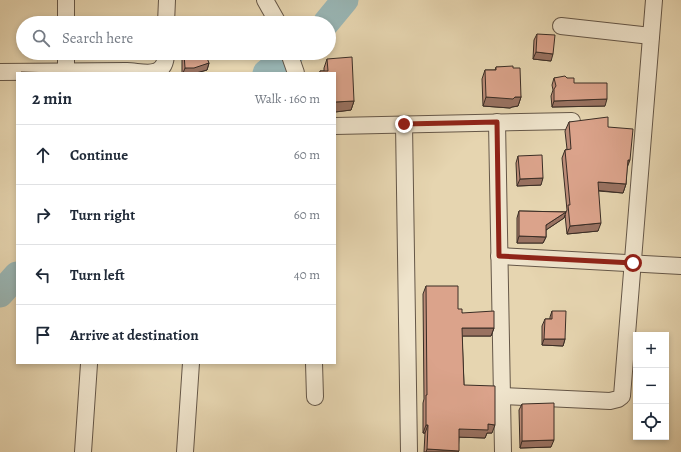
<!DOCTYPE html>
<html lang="en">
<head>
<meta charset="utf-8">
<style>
	:root { --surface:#fff; --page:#f6f6f7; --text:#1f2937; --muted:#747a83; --line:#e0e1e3 }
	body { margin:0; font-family:Alegreya,serif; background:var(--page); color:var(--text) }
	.controls { position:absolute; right:12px; bottom:12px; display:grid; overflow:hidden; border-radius:0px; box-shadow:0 2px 6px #0003 }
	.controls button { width:36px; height:36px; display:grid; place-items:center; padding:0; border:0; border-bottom:1px solid var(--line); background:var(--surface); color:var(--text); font:20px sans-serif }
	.stop { position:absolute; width:12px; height:12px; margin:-9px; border:3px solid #8f2418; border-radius:50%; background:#fff }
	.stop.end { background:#8f2418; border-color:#fff; box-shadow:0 1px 4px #0008 }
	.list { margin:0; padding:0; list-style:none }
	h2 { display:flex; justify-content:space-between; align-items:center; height:52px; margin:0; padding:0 16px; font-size:17px }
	h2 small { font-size:13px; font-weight:400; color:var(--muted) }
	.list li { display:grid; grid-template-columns:26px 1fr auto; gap:12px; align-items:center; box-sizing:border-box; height:60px; padding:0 16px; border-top:1px solid var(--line) }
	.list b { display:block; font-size:15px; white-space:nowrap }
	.list em { font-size:13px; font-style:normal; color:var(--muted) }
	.icon { flex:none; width:22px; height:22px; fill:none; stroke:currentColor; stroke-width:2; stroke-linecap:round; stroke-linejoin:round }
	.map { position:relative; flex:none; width:681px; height:452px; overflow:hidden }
	.search { position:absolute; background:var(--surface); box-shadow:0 2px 6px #0003; left:16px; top:16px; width:320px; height:44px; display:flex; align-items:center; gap:10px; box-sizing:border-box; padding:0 14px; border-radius:22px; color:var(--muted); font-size:15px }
	.panel { position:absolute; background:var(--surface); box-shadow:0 2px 6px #0003; left:16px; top:72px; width:320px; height:292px; border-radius:0px }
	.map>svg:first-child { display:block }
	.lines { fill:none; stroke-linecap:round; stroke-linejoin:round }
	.river { stroke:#99b6b5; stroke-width:27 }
	.minor-casing { stroke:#655748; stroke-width:18 }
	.minor { stroke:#efe4cc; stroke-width:16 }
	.wall { fill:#bc8c78; stroke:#3a2d25 }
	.shaded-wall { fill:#997261; stroke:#3a2d25 }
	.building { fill:#dba38b; stroke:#3a2d25 }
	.route { stroke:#8f2418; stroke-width:5 }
</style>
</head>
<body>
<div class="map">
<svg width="681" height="452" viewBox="0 0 681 452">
	<rect width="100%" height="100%" fill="#e6d5b0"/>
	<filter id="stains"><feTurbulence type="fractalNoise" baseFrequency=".005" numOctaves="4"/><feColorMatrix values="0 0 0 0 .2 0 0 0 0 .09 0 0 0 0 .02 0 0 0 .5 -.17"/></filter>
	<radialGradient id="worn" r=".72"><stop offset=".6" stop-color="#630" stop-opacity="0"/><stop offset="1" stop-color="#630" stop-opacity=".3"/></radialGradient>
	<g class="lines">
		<!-- river -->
		<g class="river">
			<path d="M326,23L345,0"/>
			<path d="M266,73L291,53"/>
			<path d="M0,294L17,275"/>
		</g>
		<defs>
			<g id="minor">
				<path d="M265,0L278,23"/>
				<path d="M66,23V0"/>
				<path d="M166,23L167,0"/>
				<path d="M561,26L651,36"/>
				<path d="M289,53L296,73"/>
				<path d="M0,72C42,72 84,71 127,71C136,71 149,75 157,71C164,68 166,60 166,53"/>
				<path d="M66,72V53"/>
				<path d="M497,122L503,452"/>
				<path d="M404,124L409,452"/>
				<path d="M335,126L572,121"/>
				<path d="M499,256L681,266"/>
				<path d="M314,363L315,397"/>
				<path d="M501,396L610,401L618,399L622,396L654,0"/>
				<path d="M83,452L89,364"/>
				<path d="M185,452L191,363"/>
			</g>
		</defs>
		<!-- minor casing -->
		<use href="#minor" class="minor-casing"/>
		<!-- minor -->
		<use href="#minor" class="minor"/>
	</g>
	<!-- wall -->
	<g class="wall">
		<path d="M537,34L551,61L533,59L534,40Z"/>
		<path d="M184,54L209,63L207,70L196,73H182V60Z"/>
		<path d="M327,59L354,101L351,110L335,112V73H320V71H324V68Z"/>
		<path d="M496,67L513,68L521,97L518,106L512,107L510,108L483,106L482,79L485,70H495Z"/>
		<path d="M554,78H567L605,106L552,107L551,96L553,90L552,85Z"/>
		<path d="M569,122L608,127L627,168L626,184L623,193L598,191V231L567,234L565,215L564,218L546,230V237L543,243H517V218L519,211L566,212L567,210L562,158L565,150L567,149L565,131Z"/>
		<path d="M518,156L541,185L517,186L516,163Z"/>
		<path d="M426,286L458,309L462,313L494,328L491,336H462L464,385L492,433H487L485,438L459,437L458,452H424L425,433H423V403L424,399L423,294Z"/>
		<path d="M552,311L565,339L563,346L542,345V326L545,319H550V317Z"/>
		<path d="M522,404L551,447L520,448L519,410Z"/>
	</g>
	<!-- shaded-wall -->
	<g class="shaded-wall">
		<path d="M536,52L553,54L551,61L533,59Z"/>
		<path d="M83,53H115L114,57H81Z"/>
		<path d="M209,63L207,70L196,73H183L185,68Z"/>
		<path d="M486,97H521L518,106L512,107L510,108L483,106Z"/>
		<path d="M607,99L605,106L552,107L554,101Z"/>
		<path d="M354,101L351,110L335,112V102Z"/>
		<path d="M628,160H630L627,168Z"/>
		<path d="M543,178L541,185L517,186L520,179Z"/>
		<path d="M598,182L626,184L623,193L594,190Z"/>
		<path d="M566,212L564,218L543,232L546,225Z"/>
		<path d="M601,223L598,231L567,234L570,226Z"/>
		<path d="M519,236L546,237L543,243H517Z"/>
		<path d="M462,328H494L491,336H459Z"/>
		<path d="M544,339H565L563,346L542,345Z"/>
		<path d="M488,424L495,425L492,433H487L485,438L456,437L459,429Z"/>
		<path d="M426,425H428L425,433H423Z"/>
		<path d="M554,440L551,447L520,448L522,441Z"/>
		<path d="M427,449L459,451L458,452H426Z"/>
	</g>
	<!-- building -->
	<g class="building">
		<path d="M537,34L555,35L553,54L536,52Z"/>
		<path d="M205,53L209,63L194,68H185L184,54Z"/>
		<path d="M352,57L354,101L335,102V73H320V71H328L327,59Z"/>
		<path d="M513,66V68H520L521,97H515L513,99L486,97L485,70H496V67Z"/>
		<path d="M21,72L57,73H21Z"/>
		<path d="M565,76L567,78H574V83H607V99L554,101V89L556,86L554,78Z"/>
		<path d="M608,117V127L633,129L630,160H628L626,184L598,182L601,223L570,226L568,205H570L565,150L571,149L569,122Z"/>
		<path d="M542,155L543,178L520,179L518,156Z"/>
		<path d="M519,211L566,212L546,225V237L519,236Z"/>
		<path d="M426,286H458V309H462V313L494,311V328H462L464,385L495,386V425L488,424V430L459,429V451L427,449L428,425H426V395H427Z"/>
		<path d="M552,311H566L565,339H544L545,319H552Z"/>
		<path d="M554,403V440L522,441V404Z"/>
	</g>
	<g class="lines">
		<!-- route -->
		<path class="route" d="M404,124L497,122L499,256L633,263"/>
	</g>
	<rect width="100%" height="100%" filter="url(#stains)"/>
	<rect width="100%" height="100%" fill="url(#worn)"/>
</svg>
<div class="controls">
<button>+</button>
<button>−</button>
<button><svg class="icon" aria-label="locate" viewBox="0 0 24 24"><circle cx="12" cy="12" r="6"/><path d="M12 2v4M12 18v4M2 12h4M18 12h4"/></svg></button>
</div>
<div class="stop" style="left:633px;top:263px"></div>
<div class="stop end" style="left:404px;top:124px"></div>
<div class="search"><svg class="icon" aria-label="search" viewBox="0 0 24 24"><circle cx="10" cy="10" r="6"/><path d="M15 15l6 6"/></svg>Search here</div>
<section class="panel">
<h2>2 min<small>Walk · 160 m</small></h2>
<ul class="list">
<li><svg class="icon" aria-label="ahead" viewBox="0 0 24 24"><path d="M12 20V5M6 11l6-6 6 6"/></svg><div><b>Continue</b></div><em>60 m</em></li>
<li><svg class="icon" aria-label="right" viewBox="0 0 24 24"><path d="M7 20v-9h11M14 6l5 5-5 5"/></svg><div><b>Turn right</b></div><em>60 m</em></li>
<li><svg class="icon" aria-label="left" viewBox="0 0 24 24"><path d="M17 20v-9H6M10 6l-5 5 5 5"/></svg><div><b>Turn left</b></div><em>40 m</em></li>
<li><svg class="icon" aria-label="arrive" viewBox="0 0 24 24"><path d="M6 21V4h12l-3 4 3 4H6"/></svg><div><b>Arrive at destination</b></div></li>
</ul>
</section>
</div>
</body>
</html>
